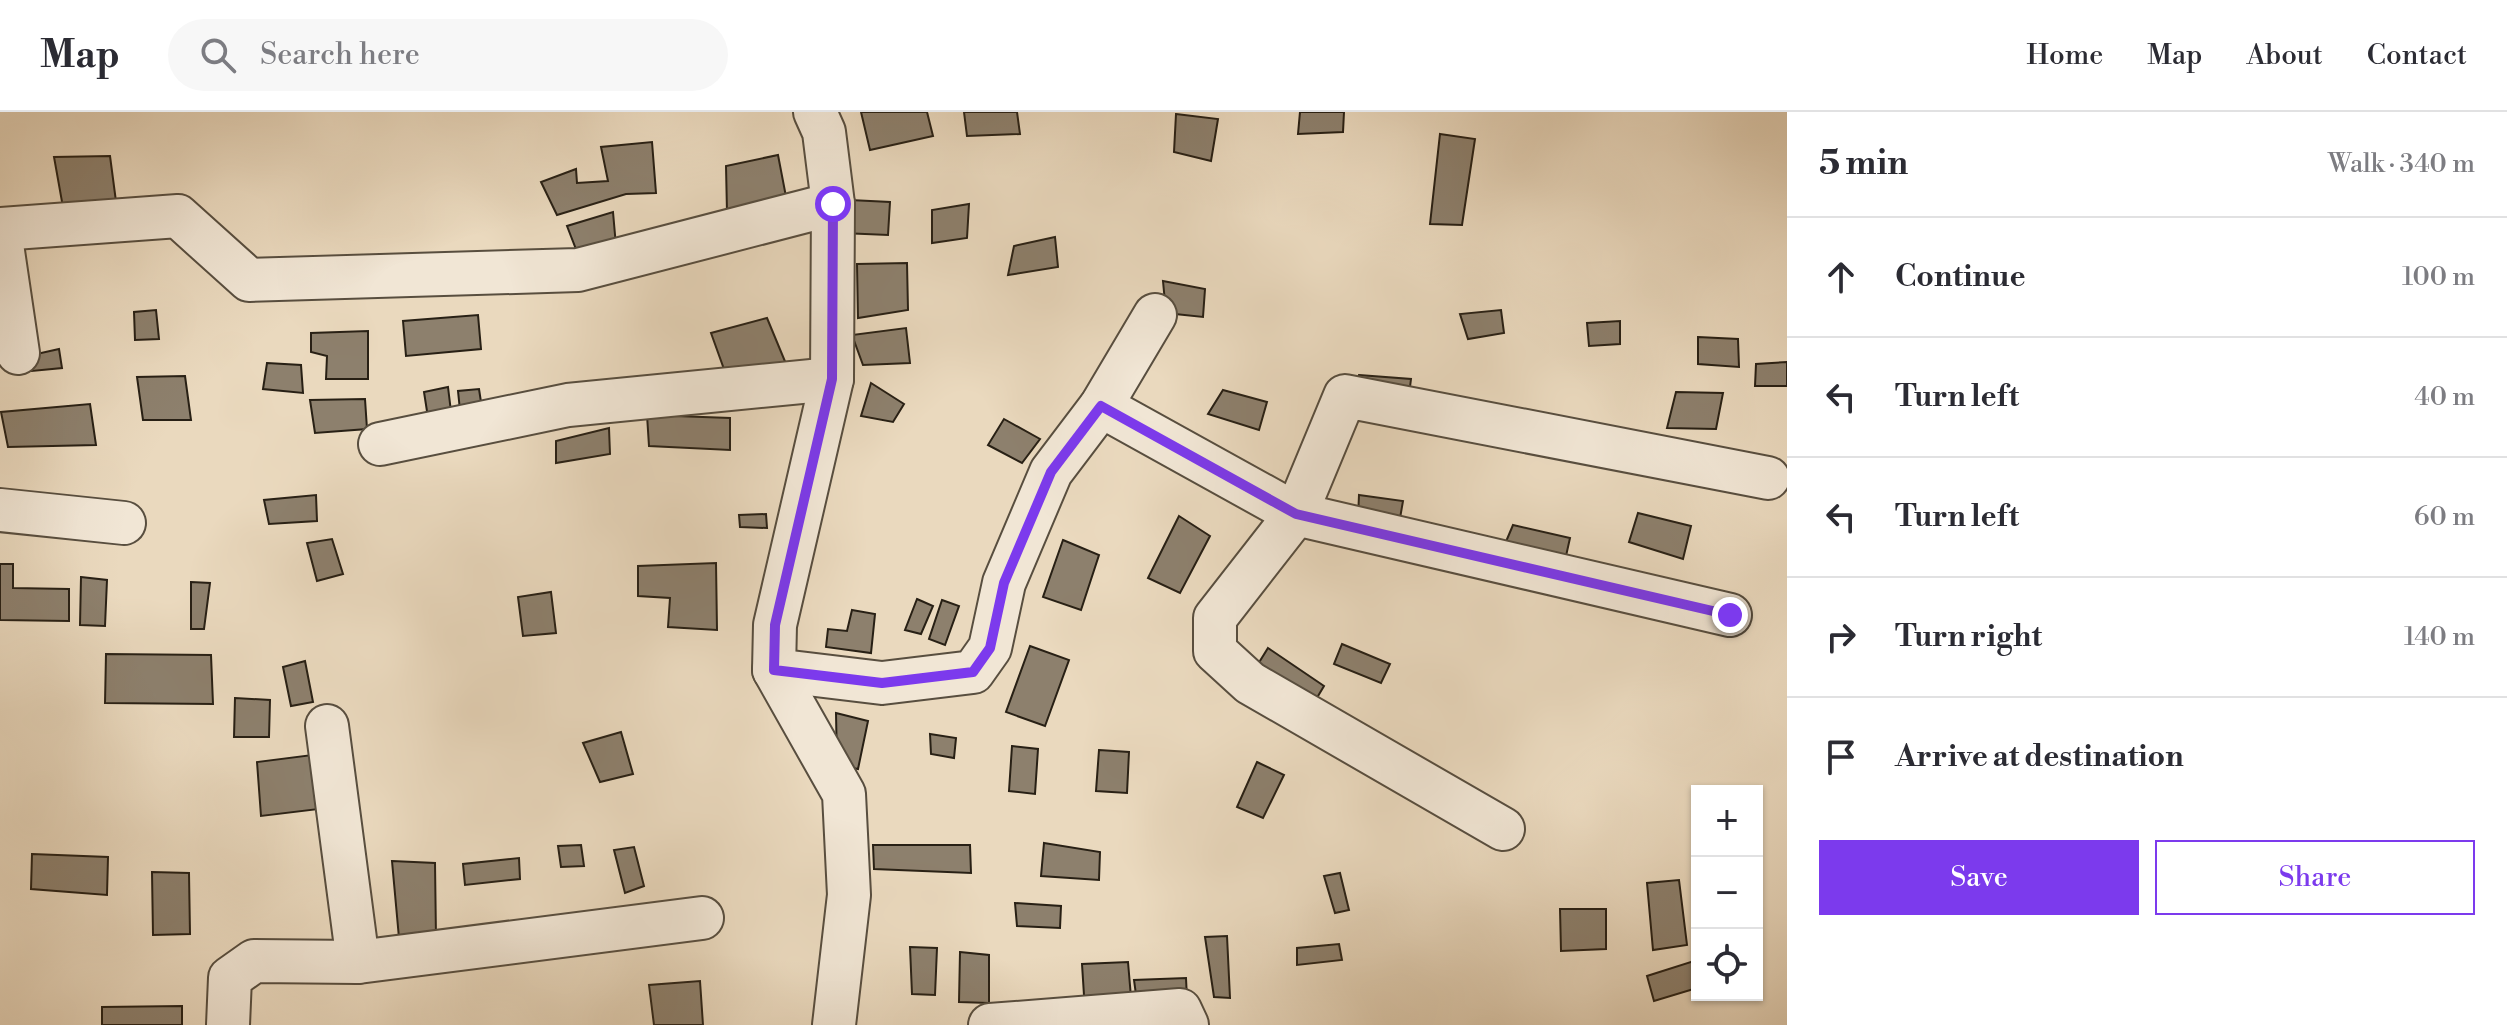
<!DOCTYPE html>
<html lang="en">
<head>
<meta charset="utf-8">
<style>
	:root { --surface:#fff; --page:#f7f7f7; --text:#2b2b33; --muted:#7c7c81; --line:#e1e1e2; --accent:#7c3aed }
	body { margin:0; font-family:"Libre Bodoni",serif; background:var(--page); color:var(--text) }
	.controls { position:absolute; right:24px; bottom:24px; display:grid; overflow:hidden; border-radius:0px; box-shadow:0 2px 6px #0004 }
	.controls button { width:72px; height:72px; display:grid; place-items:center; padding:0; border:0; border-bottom:2px solid var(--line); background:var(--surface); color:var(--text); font:40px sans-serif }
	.stop { position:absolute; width:24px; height:24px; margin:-18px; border:6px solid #7c3aed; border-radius:50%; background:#fff }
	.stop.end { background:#7c3aed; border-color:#fff; box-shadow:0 2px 8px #0008 }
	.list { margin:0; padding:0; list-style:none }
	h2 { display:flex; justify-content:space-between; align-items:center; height:104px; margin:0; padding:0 32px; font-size:34px }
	h2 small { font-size:26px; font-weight:400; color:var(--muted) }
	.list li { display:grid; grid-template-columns:52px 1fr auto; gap:24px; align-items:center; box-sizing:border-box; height:120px; padding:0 32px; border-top:2px solid var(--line) }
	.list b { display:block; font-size:30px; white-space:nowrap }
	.list em { font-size:26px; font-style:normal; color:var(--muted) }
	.actions { display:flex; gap:16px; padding:24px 32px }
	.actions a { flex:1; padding:18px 0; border:2px solid var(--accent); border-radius:0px; text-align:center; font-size:28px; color:var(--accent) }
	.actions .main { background:var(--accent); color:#fff }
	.icon { flex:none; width:44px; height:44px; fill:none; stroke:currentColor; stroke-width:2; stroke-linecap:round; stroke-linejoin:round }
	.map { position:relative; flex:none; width:1787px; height:913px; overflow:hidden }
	header { display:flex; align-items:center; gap:48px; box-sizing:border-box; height:112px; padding:0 40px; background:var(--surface); border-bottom:2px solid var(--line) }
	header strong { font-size:38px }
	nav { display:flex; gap:44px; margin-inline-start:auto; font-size:28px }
	.search { width:560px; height:72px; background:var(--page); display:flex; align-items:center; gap:20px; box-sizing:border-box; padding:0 28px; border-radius:44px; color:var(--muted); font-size:30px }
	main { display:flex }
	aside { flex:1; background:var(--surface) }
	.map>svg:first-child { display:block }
	.building { fill:#8d806d; stroke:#282015; stroke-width:2 }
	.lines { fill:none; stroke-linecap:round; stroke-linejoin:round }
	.minor-casing { stroke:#584e3f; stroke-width:46 }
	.minor { stroke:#f1e6d5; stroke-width:42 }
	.route { stroke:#7c3aed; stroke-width:10 }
</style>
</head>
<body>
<header>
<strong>Map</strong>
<div class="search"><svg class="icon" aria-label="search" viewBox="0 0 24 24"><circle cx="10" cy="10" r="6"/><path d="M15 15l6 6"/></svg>Search here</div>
<nav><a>Home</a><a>Map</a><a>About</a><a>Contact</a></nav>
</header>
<main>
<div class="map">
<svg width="1787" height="913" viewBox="0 0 1787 913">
	<rect width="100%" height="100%" fill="#ead9be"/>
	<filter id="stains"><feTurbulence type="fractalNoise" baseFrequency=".0025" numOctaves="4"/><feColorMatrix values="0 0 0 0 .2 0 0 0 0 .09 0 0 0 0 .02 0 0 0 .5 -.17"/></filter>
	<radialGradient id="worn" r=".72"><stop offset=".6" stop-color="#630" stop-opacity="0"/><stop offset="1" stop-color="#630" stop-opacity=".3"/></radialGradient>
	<!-- building -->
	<g class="building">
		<path d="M861,0H927L933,24L870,38Z"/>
		<path d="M964,0H1017L1020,22L967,24Z"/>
		<path d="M1300,0H1344L1343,20L1298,22Z"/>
		<path d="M1176,2L1218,7L1211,49L1174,40Z"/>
		<path d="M1440,22L1475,27L1462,113L1430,112Z"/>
		<path d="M652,30L656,81L626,82L557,103L541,70L576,57L577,71L608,69L601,35Z"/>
		<path d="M778,43L788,95L727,100L726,54Z"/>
		<path d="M110,44L117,97L64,101L54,45Z"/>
		<path d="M850,88L890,90L888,123L842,121Z"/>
		<path d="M969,92L967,126L932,131V98Z"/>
		<path d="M613,100L616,134L579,145L567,114Z"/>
		<path d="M1055,125L1058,155L1008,163L1014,134Z"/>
		<path d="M907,151L908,198L858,206L857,152Z"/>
		<path d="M1163,169L1205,177L1203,205L1166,201Z"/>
		<path d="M156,198L159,227L135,228L134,200Z"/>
		<path d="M1501,198L1504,221L1468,227L1460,202Z"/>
		<path d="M478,203L481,237L406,244L403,209Z"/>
		<path d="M767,206L789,259L729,271L711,221Z"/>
		<path d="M1620,209V232L1589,234L1587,211Z"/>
		<path d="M906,216L910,251L863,253L852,223Z"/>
		<path d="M368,219V267H326L327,244L311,240V221Z"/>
		<path d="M1698,225L1738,227L1739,255L1698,252Z"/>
		<path d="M59,237L62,256L32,259V243Z"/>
		<path d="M1787,250V274H1755L1756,252Z"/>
		<path d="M267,251L301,253L303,281L263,277Z"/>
		<path d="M1359,263L1411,267L1409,283L1355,277Z"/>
		<path d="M185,264L191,308H143L137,265Z"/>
		<path d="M871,271L904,292L893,310L861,304Z"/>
		<path d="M448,275L452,308L429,312L424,280Z"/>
		<path d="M479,277L483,303L461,308L458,279Z"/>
		<path d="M1223,278L1267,290L1259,318L1208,302Z"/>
		<path d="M1676,280L1723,281L1716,317L1667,316Z"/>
		<path d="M365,287L367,317L315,321L310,288Z"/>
		<path d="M90,292L96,333L8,335L1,300Z"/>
		<path d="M647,303L730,306V338L649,334Z"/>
		<path d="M1004,307L1040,327L1022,351L988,333Z"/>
		<path d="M609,316L610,342L556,351V329Z"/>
		<path d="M316,383L317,409L269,412L264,388Z"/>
		<path d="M1359,383L1403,389L1399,412L1358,406Z"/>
		<path d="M1638,401L1691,414L1683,447L1629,430Z"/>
		<path d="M766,402L767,416L740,415L739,403Z"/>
		<path d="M1179,404L1210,424L1180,481L1148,466Z"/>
		<path d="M1513,413L1570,426L1564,453L1505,432Z"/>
		<path d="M332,427L343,462L317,469L307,431Z"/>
		<path d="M1063,428L1099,443L1081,498L1043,485Z"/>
		<path d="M716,451L717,518L668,515L670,486L638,484V454Z"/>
		<path d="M0,452H13V476L69,477V509L0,508Z"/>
		<path d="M81,465L107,468L105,514L80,513Z"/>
		<path d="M191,470L210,471L204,517H191Z"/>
		<path d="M551,480L556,521L523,524L518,485Z"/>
		<path d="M917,487L933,494L921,522L905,518Z"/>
		<path d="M942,488L959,494L945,533L929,527Z"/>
		<path d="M852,498L875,502L871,541L826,535L828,517L847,519Z"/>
		<path d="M1342,532L1390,552L1381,571L1334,552Z"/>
		<path d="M1030,534L1069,548L1045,614L1006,600Z"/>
		<path d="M1268,536L1324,574L1312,594L1255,557Z"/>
		<path d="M106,542L211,543L213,592L105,591Z"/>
		<path d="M305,549L313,590L291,594L283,555Z"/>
		<path d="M235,586L270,588L269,625H234Z"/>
		<path d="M836,601L868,609L858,657L837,653Z"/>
		<path d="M621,620L633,662L600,670L583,631Z"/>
		<path d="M930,622L956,626L954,646L931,642Z"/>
		<path d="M1012,634L1038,637L1035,682L1009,679Z"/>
		<path d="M1099,638L1129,640L1127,681L1096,679Z"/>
		<path d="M312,643L319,697L261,704L257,650Z"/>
		<path d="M1257,650L1284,663L1263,706L1237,695Z"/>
		<path d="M1044,731L1100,740L1099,768L1041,764Z"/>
		<path d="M581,733L584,754L561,755L558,734Z"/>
		<path d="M873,733H970L971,761L874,757Z"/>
		<path d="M634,735L644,774L625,781L614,738Z"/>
		<path d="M32,742L108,745L107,783L31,777Z"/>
		<path d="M519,746L520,767L465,773L463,752Z"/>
		<path d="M392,749L435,751L436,826H399Z"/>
		<path d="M152,760L189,761L190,822L153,823Z"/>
		<path d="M1340,761L1349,798L1335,801L1324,764Z"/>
		<path d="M1679,768L1687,833L1653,838L1647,771Z"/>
		<path d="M1015,791L1061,794L1060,816L1017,814Z"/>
		<path d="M1560,797H1606V837L1561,839Z"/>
		<path d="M1227,824L1230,886L1214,885L1205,825Z"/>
		<path d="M1339,832L1342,848L1297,853V836Z"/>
		<path d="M910,835L937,836L935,883L912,882Z"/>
		<path d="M960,840L989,843V891L959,890Z"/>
		<path d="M1697,848V876L1654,889L1647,864Z"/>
		<path d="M1128,850L1132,897L1085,899L1082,852Z"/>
		<path d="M1186,866L1187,887L1137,890L1134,868Z"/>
		<path d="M700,869L703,913H654L649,873Z"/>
		<path d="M182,894V913H102V895Z"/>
	</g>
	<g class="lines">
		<defs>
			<g id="minor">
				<path d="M815,0L824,20L833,92L832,267L775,513L774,558L844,682L849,783L834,913"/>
				<path d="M0,117L178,104L249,168L578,158L833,92"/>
				<path d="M0,119L18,241"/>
				<path d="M1101,294L1296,402L1730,503"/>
				<path d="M380,332L568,293L832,267"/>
				<path d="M0,398L124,411"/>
				<path d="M774,558L882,571L973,560L990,536L1004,471L1051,360L1101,294L1155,203"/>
				<path d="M327,614L358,850"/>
				<path d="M1503,717L1250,571L1215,539V506L1296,402L1345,284L1768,366"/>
				<path d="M228,913L230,866L254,849L358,850L702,806"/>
				<path d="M990,913L1180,898L1187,913"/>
			</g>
		</defs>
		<!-- minor casing -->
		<use href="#minor" class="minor-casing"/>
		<!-- minor -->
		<use href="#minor" class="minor"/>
	</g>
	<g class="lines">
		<!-- route -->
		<path class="route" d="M833,92L832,267L775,513L774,558L882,571L973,560L990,536L1004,471L1051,360L1101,294L1296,402L1730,503"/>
	</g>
	<rect width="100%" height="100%" filter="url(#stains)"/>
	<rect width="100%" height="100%" fill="url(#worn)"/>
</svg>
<div class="controls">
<button>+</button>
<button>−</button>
<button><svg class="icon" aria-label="locate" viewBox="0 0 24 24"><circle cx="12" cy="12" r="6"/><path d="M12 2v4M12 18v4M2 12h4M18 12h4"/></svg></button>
</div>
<div class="stop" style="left:833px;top:92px"></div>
<div class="stop end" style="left:1730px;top:503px"></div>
</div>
<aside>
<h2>5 min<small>Walk · 340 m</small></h2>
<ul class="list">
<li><svg class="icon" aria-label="ahead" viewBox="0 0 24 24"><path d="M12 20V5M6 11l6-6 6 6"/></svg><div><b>Continue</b></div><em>100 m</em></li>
<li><svg class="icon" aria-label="left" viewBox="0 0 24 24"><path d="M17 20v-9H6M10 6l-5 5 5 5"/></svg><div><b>Turn left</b></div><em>40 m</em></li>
<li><svg class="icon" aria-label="left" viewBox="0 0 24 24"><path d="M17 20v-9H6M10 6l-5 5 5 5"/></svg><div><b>Turn left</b></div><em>60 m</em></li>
<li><svg class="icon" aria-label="right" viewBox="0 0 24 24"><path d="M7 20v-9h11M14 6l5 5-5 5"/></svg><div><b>Turn right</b></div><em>140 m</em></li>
<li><svg class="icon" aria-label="arrive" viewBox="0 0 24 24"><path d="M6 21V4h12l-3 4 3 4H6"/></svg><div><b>Arrive at destination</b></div></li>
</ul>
<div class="actions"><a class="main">Save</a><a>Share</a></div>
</aside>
</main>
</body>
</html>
